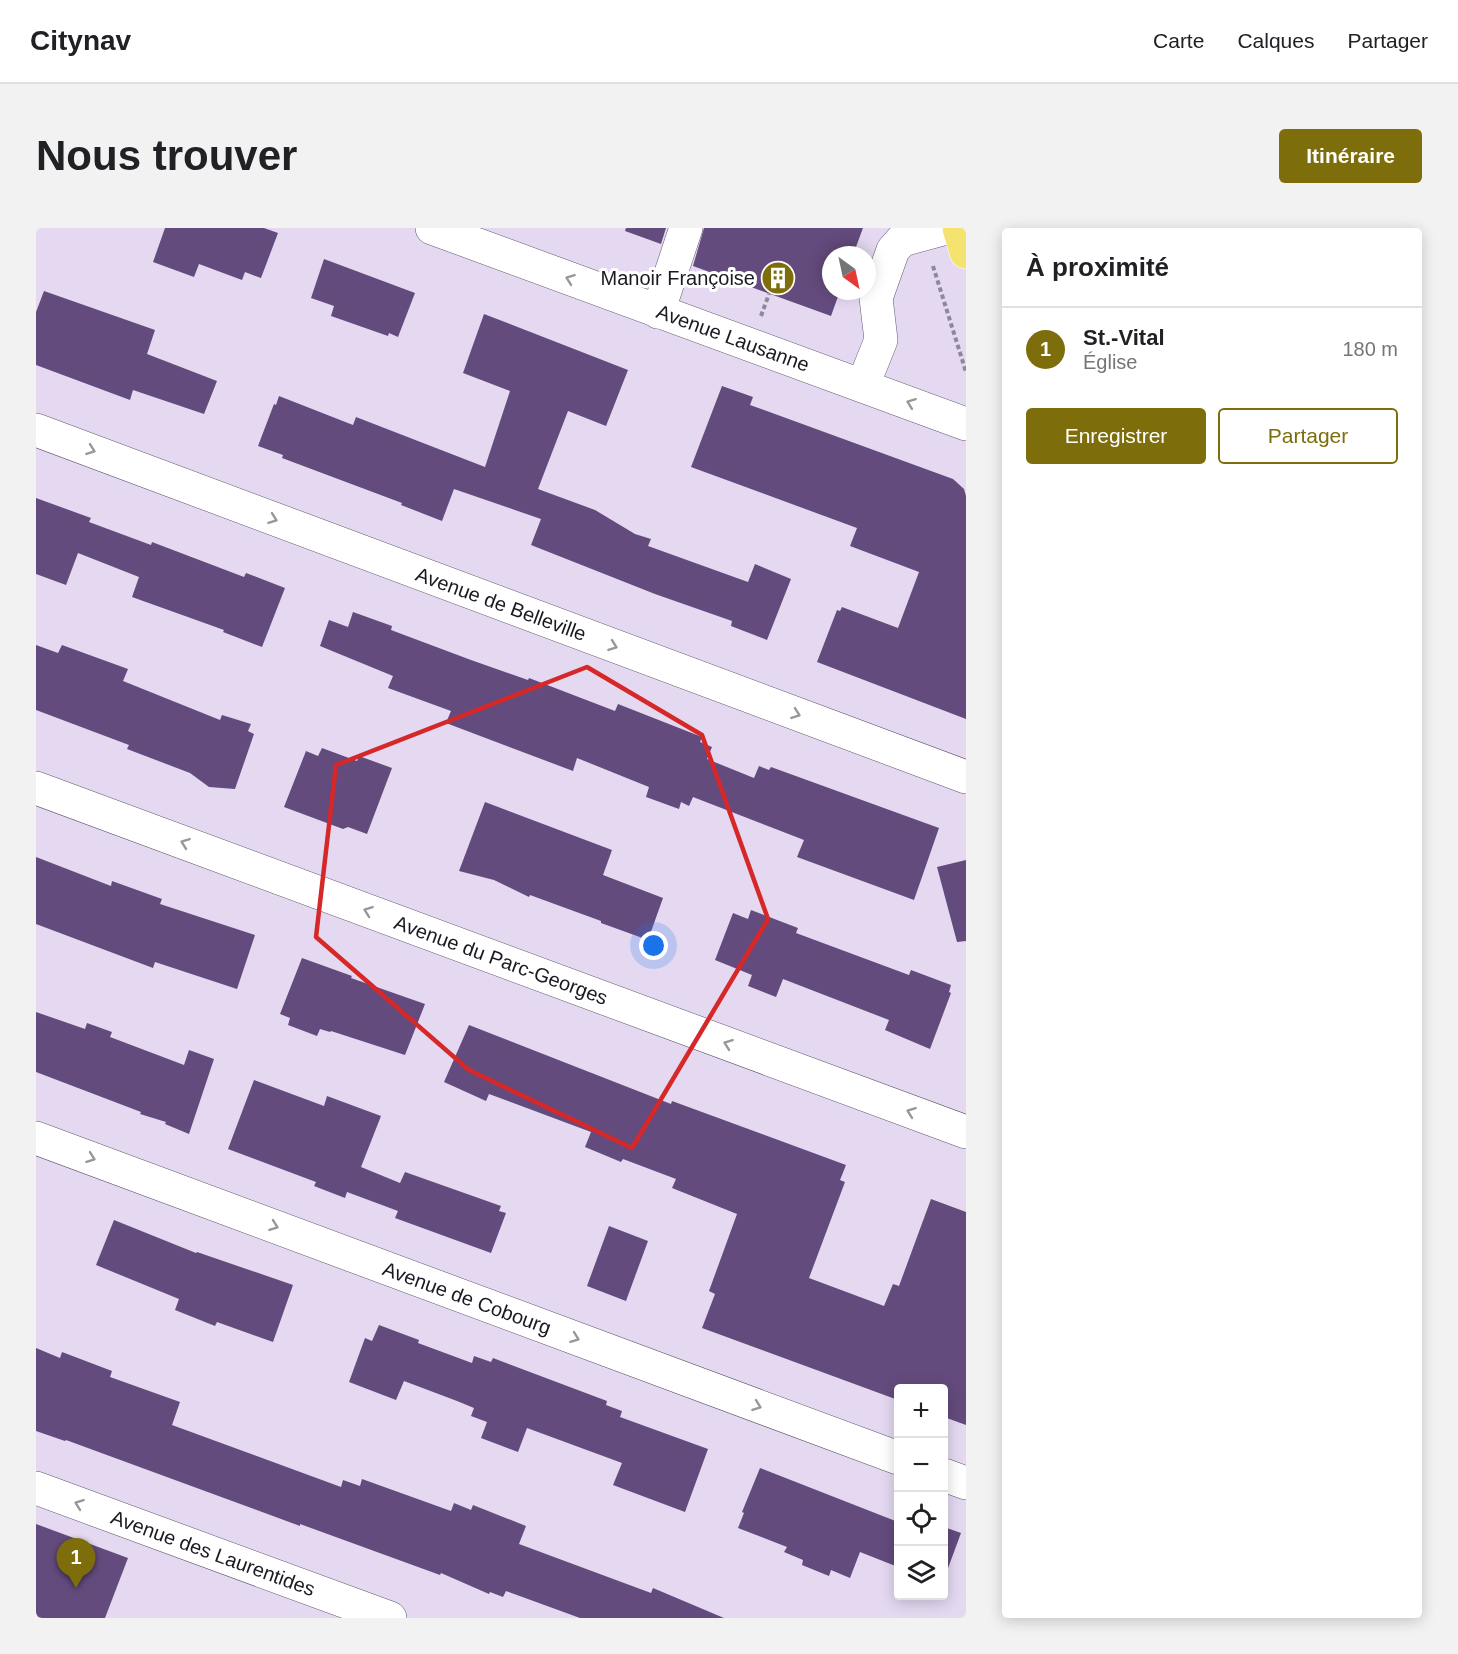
<!DOCTYPE html>
<html lang="fr">
<head>
<meta charset="utf-8">
<style>
	:root { --surface:#fff; --page:#f2f2f2; --text:#202124; --muted:#757577; --line:#e0e0e0; --accent:#7d6e0b }
	body { margin:0; font-family:Helvetica,sans-serif; background:var(--page); color:var(--text) }
	.controls { position:absolute; right:18px; bottom:18px; display:grid; overflow:hidden; border-radius:6px; box-shadow:0 3px 15px #0003 }
	.controls button { width:54px; height:54px; display:grid; place-items:center; padding:0; border:0; border-bottom:2px solid var(--line); background:var(--surface); color:var(--text); font:30px sans-serif }
	.compass { position:absolute; left:786px; top:18px; width:54px; height:54px; border-radius:50%; background:var(--surface); box-shadow:0 3px 15px #0003; rotate:147deg }
	.you { position:absolute; left:618px; top:718px; width:21px; height:21px; margin:-15px; border:4px solid #fff; border-radius:50%; background:#1a73e8; box-shadow:0 0 0 9px #1a73e833 }
	.badge { display:grid; place-items:center; width:39px; height:39px; border-radius:50%; background:var(--accent); color:#fff; font-size:20px; font-weight:700 }
	.pin { position:absolute; translate:-50% -50px; filter:drop-shadow(0 2px 3px #0008) }
	.pin::after { content:''; position:absolute; top:32px; width:21px; height:18px; background:inherit; clip-path:polygon(0 0,100% 0,50% 100%) }
	.list { margin:0; padding:0; list-style:none }
	h2 { display:flex; justify-content:space-between; align-items:center; height:78px; margin:0; padding:0 24px; font-size:26px }
	h2 small { font-size:20px; font-weight:400; color:var(--muted) }
	.list li { display:grid; grid-template-columns:39px 1fr auto; gap:18px; align-items:center; box-sizing:border-box; height:84px; padding:0 24px; border-top:2px solid var(--line) }
	.list b { display:block; font-size:22px; white-space:nowrap }
	.list p { margin:0; font-size:20px; white-space:nowrap; color:var(--muted) }
	.list em { font-size:20px; font-style:normal; color:var(--muted) }
	.actions { display:flex; gap:12px; padding:18px 24px }
	.actions a { flex:1; padding:14px 0; border:2px solid var(--accent); border-radius:6px; text-align:center; font-size:21px; color:var(--accent) }
	.actions .main { background:var(--accent); color:#fff }
	.icon { flex:none; width:33px; height:33px; fill:none; stroke:currentColor; stroke-width:2; stroke-linecap:round; stroke-linejoin:round }
	.map { position:relative; flex:none; width:930px; height:1390px; overflow:hidden; border-radius:6px }
	header { display:flex; align-items:center; gap:36px; box-sizing:border-box; height:84px; padding:0 30px; background:var(--surface); border-bottom:2px solid var(--line) }
	header strong { font-size:28px }
	nav { display:flex; gap:33px; margin-inline-start:auto; font-size:21px }
	.intro { display:flex; align-items:center; justify-content:space-between; box-sizing:border-box; height:144px; padding:0 36px }
	h1 { margin:0; font-size:42px }
	.button { padding:15px 27px; border-radius:6px; background:var(--accent); color:#fff; font-size:21px; font-weight:700 }
	main { display:flex; gap:36px; padding:0 36px }
	aside { flex:1; background:var(--surface); border-radius:6px; box-shadow:0 3px 15px #0003 }
	.map>svg:first-child { display:block }
	.building { fill:#644b7d }
	.lines { fill:none; stroke-linecap:round; stroke-linejoin:round }
	.minor-casing { stroke:#62586c; stroke-width:34 }
	.major-casing { stroke:#fff; stroke-width:34 }
	.path { stroke:#90889a; stroke-width:4; stroke-dasharray:4.5 3; stroke-linecap:butt }
	.minor { stroke:#fff; stroke-width:33 }
	.major { stroke:#f4e36e; stroke-width:33 }
	.oneway { stroke:#99979b }
	.marked { fill:none; stroke:#d62828; stroke-width:4.5; stroke-linejoin:round }
	.labels { text-anchor:middle; dominant-baseline:central; stroke-width:6; stroke-linejoin:round; paint-order:stroke }
	.poi-label { font-size:20px; fill:#1c1821; stroke:#fff; text-anchor:end }
	.street-label { font-size:20px; fill:#1c1821; stroke:#fff }
</style>
</head>
<body>
<header>
<strong>Citynav</strong>
<nav><a>Carte</a><a>Calques</a><a>Partager</a></nav>
</header>
<div class="intro"><h1>Nous trouver</h1><a class="button">Itinéraire</a></div>
<main>
<div class="map">
<svg width="930" height="1390" viewBox="0 0 930 1390">
	<rect width="100%" height="100%" fill="#e4d9f1"/>
	<!-- building -->
	<g class="building">
		<path d="M129,0H228L242,5L225,50L209,44L206,52L163,36L158,49L117,34Z"/>
		<path d="M590,0H630L625,16L589,3Z"/>
		<path d="M668,0H827L817,27H795V63H804L795,88L657,38Z"/>
		<path d="M288,31L379,65L362,109L353,105L352,108L295,88L298,78L275,70Z"/>
		<path d="M8,63L119,102L111,126L181,153L168,186L97,162L94,172L0,137V84Z"/>
		<path d="M448,86L592,142L570,198L532,183L502,261L559,282L599,306L615,311L612,318L712,354L719,336L755,351L731,412L695,398L696,393L619,366L495,317L505,291L418,261L406,293L365,277L366,275L246,230L247,227L222,218L238,176L240,177L243,168L317,197L320,189L449,239L474,163L427,145Z"/>
		<path d="M686,158L717,169L714,177L917,251L928,261L930,268V491L781,434L801,382L804,383L806,379L862,400L883,344L814,318L821,300L655,239Z"/>
		<path d="M0,270L55,290L53,294L115,317L116,314L208,349L210,345L249,360L226,419L187,404L188,402L96,369L103,349L42,325L30,357L0,346Z"/>
		<path d="M317,384L356,398L355,402L435,432L492,452L493,450L579,483L582,476L666,509L664,514L676,519L671,531L718,550L723,538L733,542L735,539L903,600L878,672L761,629L768,612L657,569L653,578L645,574L643,581L610,569L613,559L541,530L537,543L410,495L415,483L352,460L357,448L284,418L293,392L312,399Z"/>
		<path d="M0,417L22,425L26,417L92,441L87,453L184,492L186,487L215,496L212,503L218,506L199,561L173,559L154,545L91,521L93,517L0,482Z"/>
		<path d="M286,520L321,533L323,528L356,540L331,606L312,599L307,601L248,579L270,523L282,528Z"/>
		<path d="M449,574L576,622L567,647L627,670L612,712L565,695V693L494,667L493,669L458,652L423,643Z"/>
		<path d="M0,629L75,658L76,653L126,671L124,676L219,707L201,761L119,734L117,740L0,696Z"/>
		<path d="M930,632V713L921,714L901,639Z"/>
		<path d="M715,682L762,700L760,705L873,747L875,742L915,757L913,764L915,765L894,821L849,802L853,792L747,751L740,769L712,758L716,747L679,732L697,685L712,691Z"/>
		<path d="M266,730L316,748L315,750L389,776L369,827L295,803L294,804L284,801L281,808L252,797L254,790L244,786Z"/>
		<path d="M0,784L49,801L51,795L76,804L74,809L148,837L153,822L178,831L153,906L129,896L130,894L104,886L105,884L0,844Z"/>
		<path d="M433,797L635,876L636,873L810,937L804,952L809,954L773,1050L848,1078L857,1056L863,1058L895,971L930,984V1197L908,1189V1161H862V1172L666,1100L679,1066L673,1063L701,986L636,960L640,951L587,931L585,934L549,919L555,904L453,866L450,873L408,854Z"/>
		<path d="M218,852L288,878L291,868L345,888L325,939L364,955L369,944L465,978L463,983L470,985L455,1025L359,990L362,983L311,964L309,970L278,958L280,954L192,921Z"/>
		<path d="M78,992L160,1025L161,1024L257,1057L237,1114L181,1094L179,1098L139,1082L143,1071L60,1037Z"/>
		<path d="M573,998L612,1013L590,1073L551,1058Z"/>
		<path d="M343,1097L383,1112L382,1115L436,1135L438,1128L455,1134L457,1130L571,1173L570,1177L586,1183L584,1189L672,1221L649,1284L577,1257L586,1235L491,1200L482,1224L445,1210L451,1194L435,1188L438,1180L421,1173L368,1153L360,1172L313,1154L329,1110L336,1113Z"/>
		<path d="M0,1120L24,1130L26,1124L76,1143L74,1149L144,1174L136,1197L305,1259L307,1252L324,1258L326,1251L415,1283L418,1275L435,1282L437,1277L490,1298L483,1316L615,1365L617,1360L688,1390H544L470,1363L467,1369L454,1364L453,1366L405,1345L404,1347L264,1296V1298L30,1212L29,1213L0,1203Z"/>
		<path d="M724,1240L862,1294V1339L824,1324L814,1350L795,1342L793,1348L766,1337L767,1332L748,1324L751,1319L702,1300L708,1285L706,1284Z"/>
		<path d="M0,1296L92,1330L69,1390H0Z"/>
		<path d="M908,1299L925,1305L908,1351Z"/>
	</g>
	<g class="lines">
		<defs>
			<g id="minor">
				<path d="M396,0L930,196"/>
				<path d="M622,84L650,0"/>
				<path d="M827,157L845,112L840,70L857,22L866,12L910,0"/>
				<path d="M0,202L930,549"/>
				<path d="M0,560L930,904"/>
				<path d="M0,910L862,1230"/>
				<path d="M908,1247L930,1255"/>
				<path d="M0,1260L354,1390"/>
			</g>
			<path id="major" d="M923,0L930,24"/>
		</defs>
		<!-- minor casing -->
		<use href="#minor" class="minor-casing"/>
		<!-- major casing -->
		<use href="#major" class="major-casing"/>
		<!-- path -->
		<g class="path">
			<path d="M897,38L930,144"/>
			<path d="M725,88L733,66"/>
		</g>
		<!-- minor -->
		<use href="#minor" class="minor"/>
		<!-- major -->
		<use href="#major" class="major"/>
	</g>
	<!-- one-way arrows -->
	<defs><path id="oneway-chevron" d="M-2-3.5L2.5 0L-2 3.5" fill="none" stroke-width="1.6" stroke-linecap="round" stroke-linejoin="round" transform="scale(1.5)"/></defs>
	<g class="oneway">
		<use href="#oneway-chevron" transform="translate(534 51) rotate(-160)"/>
		<use href="#oneway-chevron" transform="translate(875 175) rotate(-159)"/>
		<use href="#oneway-chevron" transform="translate(55 222) rotate(20)"/>
		<use href="#oneway-chevron" transform="translate(237 291) rotate(20)"/>
		<use href="#oneway-chevron" transform="translate(577 418) rotate(20)"/>
		<use href="#oneway-chevron" transform="translate(760 486) rotate(20)"/>
		<use href="#oneway-chevron" transform="translate(149 615) rotate(-160)"/>
		<use href="#oneway-chevron" transform="translate(332 683) rotate(-160)"/>
		<use href="#oneway-chevron" transform="translate(692 816) rotate(-160)"/>
		<use href="#oneway-chevron" transform="translate(875 884) rotate(-160)"/>
		<use href="#oneway-chevron" transform="translate(55 930) rotate(20)"/>
		<use href="#oneway-chevron" transform="translate(238 998) rotate(20)"/>
		<use href="#oneway-chevron" transform="translate(539 1110) rotate(20)"/>
		<use href="#oneway-chevron" transform="translate(721 1178) rotate(20)"/>
		<use href="#oneway-chevron" transform="translate(43 1276) rotate(-160)"/>
	</g>
	<!-- marked area -->
	<path class="marked" d="M551,439L666,507L732,691L596,920L433,842L280,709L300,537Z"/>
	<!-- icons -->
	<defs>
		<symbol id="building-disc" viewBox="-11 -11 22 22"><circle r="9.5" fill="#7d6e0b" stroke="#fff"/><path d="M-4-6H4V6H1V3H-1V6H-4ZM-2.5-4.3h1.7v1.8h-1.7ZM.8-4.3h1.7v1.8H.8ZM-2.5-1h1.7V.8h-1.7ZM.8-1h1.7V.8H.8Z" fill="#fff"/></symbol>
	</defs>
	<g fill-rule="evenodd">
		<use href="#building-disc" x="723" y="31" width="38" height="38"/>
	</g>
	<g class="labels">
		<!-- poi labels -->
		<g class="poi-label">
			<text x="719" y="50">Manoir Françoise</text>
		</g>
		<!-- street labels -->
		<g class="street-label">
			<text transform="translate(697 110) rotate(20)">Avenue Lausanne</text>
			<text transform="translate(465 376) rotate(20)">Avenue de Belleville</text>
			<text transform="translate(465 732) rotate(20)">Avenue du Parc-Georges</text>
			<text transform="translate(431 1070) rotate(20)">Avenue de Cobourg</text>
			<text transform="translate(177 1325) rotate(20)">Avenue des Laurentides</text>
		</g>
	</g>
</svg>
<div class="controls">
<button>+</button>
<button>−</button>
<button><svg class="icon" aria-label="locate" viewBox="0 0 24 24"><circle cx="12" cy="12" r="6"/><path d="M12 2v4M12 18v4M2 12h4M18 12h4"/></svg></button>
<button><svg class="icon" aria-label="layers" viewBox="0 0 24 24"><path d="M12 4l9 5-9 5-9-5zM3 14l9 5 9-5"/></svg></button>
</div>
<svg class="compass" viewBox="-18 -18 36 36"><path d="M0-13l5 13h-10z" fill="#e53935"/><path d="M0 13l5-13h-10z" fill="#757577"/></svg>
<div class="you"></div>
<div class="pin badge" style="left:40px;top:1360px">1</div>
</div>
<aside>
<h2>À proximité<small></small></h2>
<ul class="list">
<li><span class="badge">1</span><div><b>St.-Vital</b><p>Église</p></div><em>180 m</em></li>
</ul>
<div class="actions"><a class="main">Enregistrer</a><a>Partager</a></div>
</aside>
</main>
</body>
</html>
